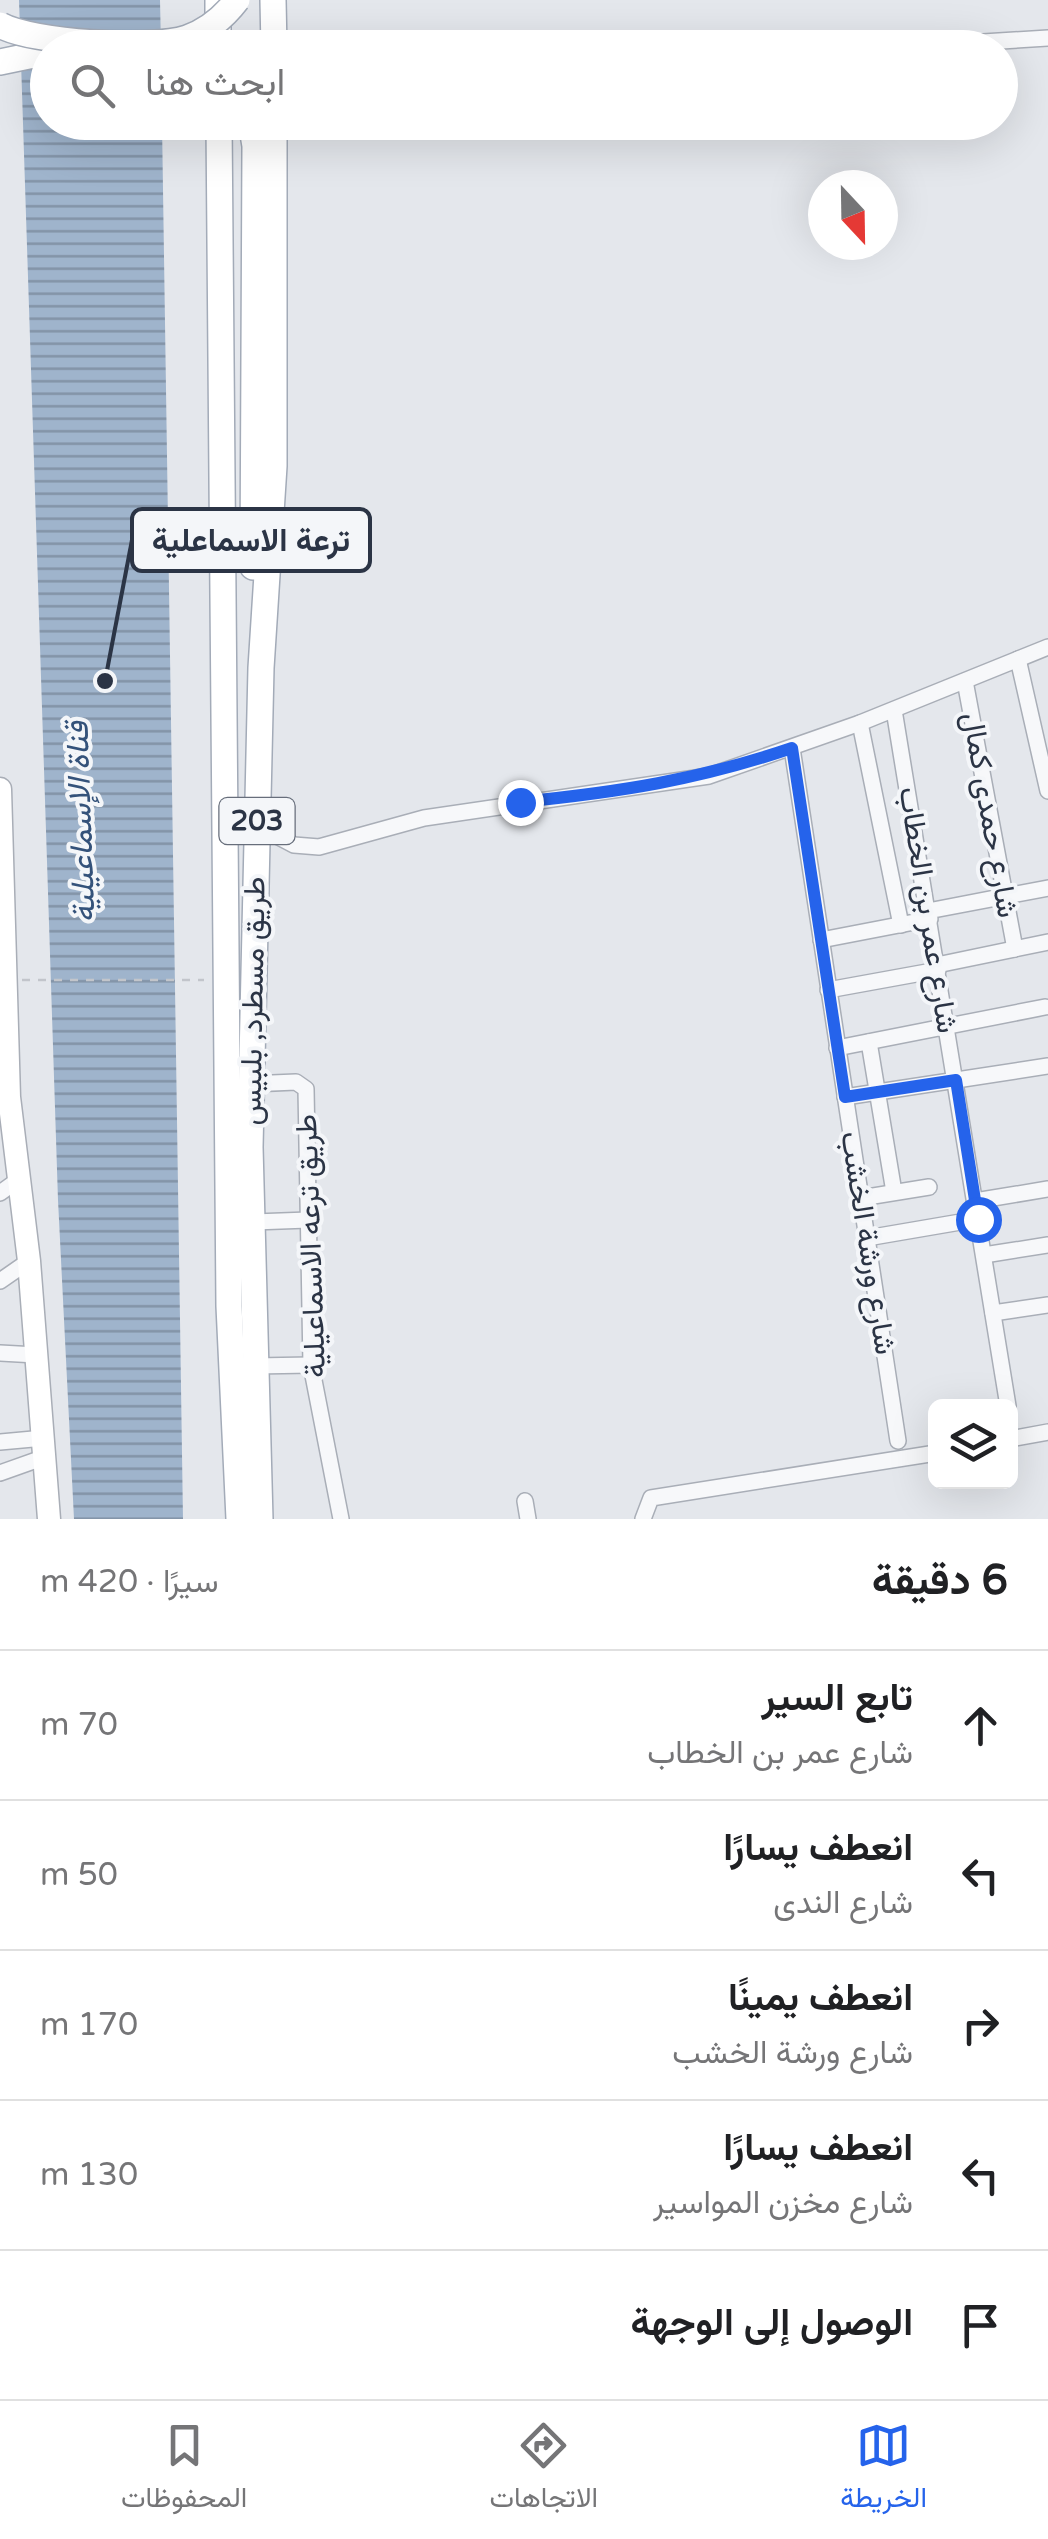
<!DOCTYPE html>
<html lang="ar">
<head>
<meta charset="utf-8">
<style>
	:root { --surface:#fff; --page:#f6f6f6; --text:#202124; --muted:#757577; --line:#e0e0e0; --accent:#2563eb }
	body { margin:0; font-family:"Varela Round",Vazirmatn,sans-serif; background:var(--page); color:var(--text); direction:rtl }
	.controls { position:absolute; right:30px; bottom:30px; display:grid; overflow:hidden; border-radius:15px; box-shadow:0 10px 40px #0002 }
	.controls button { width:90px; height:90px; display:grid; place-items:center; padding:0; border:0; border-bottom:2px solid var(--line); background:var(--surface); color:var(--text); font:50px sans-serif }
	.compass { position:absolute; left:808px; top:170px; width:90px; height:90px; border-radius:50%; background:var(--surface); box-shadow:0 10px 40px #0002; rotate:158deg }
	.stop { position:absolute; width:30px; height:30px; margin:-22px; border:8px solid #2563eb; border-radius:50%; background:#fff }
	.stop.end { background:#2563eb; border-color:#fff; box-shadow:0 2px 10px #0008 }
	.list { margin:0; padding:0; list-style:none }
	h2 { display:flex; justify-content:space-between; align-items:center; height:130px; margin:0; padding:0 40px; font-size:42px }
	h2 small { font-size:32px; font-weight:400; color:var(--muted) }
	.list li { display:grid; grid-template-columns:65px 1fr auto; gap:30px; align-items:center; box-sizing:border-box; height:150px; padding:0 40px; border-top:2px solid var(--line) }
	.list b { display:block; font-size:38px; white-space:nowrap }
	.list p { margin:0; font-size:32px; white-space:nowrap; color:var(--muted) }
	.list em { font-size:32px; font-style:normal; color:var(--muted) }
	.icon { flex:none; width:55px; height:55px; fill:none; stroke:currentColor; stroke-width:2; stroke-linecap:round; stroke-linejoin:round }
	.map { position:relative; flex:none; width:1048px; height:1519px; overflow:hidden; direction:ltr }
	.search { position:absolute; background:var(--surface); box-shadow:0 10px 40px #0002; left:30px; right:30px; top:30px; height:110px; display:flex; align-items:center; gap:25px; box-sizing:border-box; padding:0 35px; border-radius:55px; color:var(--muted); font-size:38px }
	.sheet { height:880px; background:var(--surface) }
	nav { display:flex; justify-content:space-around; align-items:center; box-sizing:border-box; height:140px; border-top:2px solid var(--line); background:var(--surface); font-size:28px; color:var(--muted) }
	nav a { display:grid; justify-items:center; gap:5px }
	nav .on { color:var(--accent) }
	.map>svg:first-child { display:block }
	.water { fill:url(#water-rules) }
	.lines { fill:none; stroke-linecap:round; stroke-linejoin:round }
	.street-casing { stroke:#a9aeb7; stroke-width:18 }
	.secondary-casing { stroke:#a9aeb7; stroke-width:25 }
	.primary-casing { stroke:#a3abb8; stroke-width:28 }
	.path { stroke:#c2c5cb; stroke-width:2.5; stroke-dasharray:8 8; stroke-linecap:butt }
	.street { stroke:#f7f8fa; stroke-width:15 }
	.secondary { stroke:#fff; stroke-width:22 }
	.primary { stroke:#fff; stroke-width:25 }
	.primary-bridge-casing { stroke:#a3abb8; stroke-width:28; stroke-linecap:butt }
	.primary-bridge { stroke:#fff; stroke-width:25 }
	.route { stroke:#2563eb; stroke-width:12 }
	.labels { text-anchor:middle; dominant-baseline:central; stroke-width:8; stroke-linejoin:round; paint-order:stroke }
	.shield { fill:#f4f6f9; stroke:#676e7b; stroke-width:2.5 }
	.shield-label { font-size:28px; font-weight:bold; fill:#2b3445 }
	.street-label { font-size:30px; fill:#2b3445; stroke:#f4f6f9 }
	.water-label { font-size:32px; font-style:italic; fill:#34527a; stroke:#f4f6f9 }
	.leader { fill:none; stroke:#2b3445; stroke-width:4 }
	.callout-dot { fill:#2b3445; stroke:#f4f6f9; stroke-width:4 }
	.callout { fill:#f4f6f9; stroke:#2b3445; stroke-width:4 }
	.callout-label { font-size:32px; text-anchor:middle; font-weight:bold; fill:#2b3445 }
</style>
</head>
<body>
<div class="map">
<svg width="1048" height="1519" viewBox="0 0 1048 1519">
	<defs>
		<pattern id="water-rules" width="6" height="5" patternUnits="userSpaceOnUse" patternTransform="scale(2.5)"><rect width="6" height="5" fill="#9fb4cc"/><path d="M0 2.5h6" fill="none" stroke="#8293a7"/></pattern>
	</defs>
	<rect width="100%" height="100%" fill="#e4e7ec"/>
	<!-- water -->
	<path class="water" d="M19,0H160L161,47L48,48V122L162,123L183,1519H74L58,1200Z"/>
	<g class="lines">
		<defs>
			<g id="street">
				<path d="M888,48L1048,38"/>
				<path d="M1018,659L1048,791"/>
				<path d="M965,681L1015,949"/>
				<path d="M894,710L1008,1406"/>
				<path d="M860,723L901,925"/>
				<path d="M792,748L898,1441"/>
				<path d="M257,833L275,835L294,845L319,847L424,818L709,776L860,723L1048,647"/>
				<path d="M928,911L1048,888"/>
				<path d="M821,940L930,919"/>
				<path d="M937,965L1048,942"/>
				<path d="M828,990L938,970"/>
				<path d="M869,1042L894,1192"/>
				<path d="M837,1048L1045,1007"/>
				<path d="M251,1084L296,1082L306,1089L311,1365L341,1519"/>
				<path d="M845,1097L1048,1066"/>
				<path d="M0,1193L18,1180"/>
				<path d="M861,1198L929,1187"/>
				<path d="M975,1201L1048,1189"/>
				<path d="M251,1222L308,1220"/>
				<path d="M867,1238L978,1219"/>
				<path d="M984,1255L1048,1245"/>
				<path d="M0,1281L29,1261"/>
				<path d="M993,1313L1048,1305"/>
				<path d="M0,1353L36,1355"/>
				<path d="M252,1366L311,1365"/>
				<path d="M1010,1439L1048,1432"/>
				<path d="M0,1442L44,1438"/>
				<path d="M0,1473L45,1457"/>
				<path d="M525,1501L528,1519"/>
				<path d="M643,1519L651,1498L936,1453"/>
			</g>
			<path id="secondary" d="M0,789L9,1097L29,1261L49,1519"/>
			<g id="primary">
				<path d="M218,0V48"/>
				<path d="M273,0L274,48"/>
				<path d="M0,62L48,52"/>
				<path d="M219,122L229,1306L239,1519"/>
				<path d="M251,122L255,146L253,567"/>
				<path d="M260,1519L250,1147L261,668L274,466V122"/>
			</g>
		</defs>
		<!-- street casing -->
		<use href="#street" class="street-casing"/>
		<!-- secondary casing -->
		<use href="#secondary" class="secondary-casing"/>
		<!-- primary casing -->
		<use href="#primary" class="primary-casing"/>
		<!-- path -->
		<path class="path" d="M22,980H204"/>
		<!-- street -->
		<use href="#street" class="street"/>
		<!-- secondary -->
		<use href="#secondary" class="secondary"/>
		<!-- primary -->
		<use href="#primary" class="primary"/>
		<defs>
			<path id="primary-bridge" d="M0,25C32,43 152,50 187,38C207,31 224,17 237,0"/>
		</defs>
		<!-- primary-bridge casing -->
		<use href="#primary-bridge" class="primary-bridge-casing"/>
		<!-- primary-bridge -->
		<use href="#primary-bridge" class="primary-bridge"/>
	</g>
	<g class="lines">
		<!-- route -->
		<path class="route" d="M520,802C620,792 697,780 792,748L845,1097L956,1080L978,1219"/>
	</g>
	<g class="labels">
		<!-- shield labels -->
		<rect class="shield" x="219.5" y="798" width="75" height="46" rx="8"/>
		<g class="shield-label">
			<text x="257" y="821">203</text>
		</g>
		<!-- street labels -->
		<g class="street-label">
			<text transform="translate(990 815) rotate(80)">شارع حمدى كمال</text>
			<text transform="translate(928 910) rotate(81)">شارع عمر بن الخطاب</text>
			<text transform="translate(253 1001) rotate(-89)">طريق مسطرد, بلبيس</text>
			<text transform="translate(868 1243) rotate(81)">شارع ورشة الخشب</text>
			<text transform="translate(311 1246) rotate(-92)">طريق ترعه الاسماعيلية</text>
		</g>
		<!-- water labels -->
		<g class="water-label">
			<text transform="translate(81 822) rotate(-92)">قناة الإسماعيلية</text>
		</g>
	</g>
	<!-- callouts -->
	<path class="leader" d="M105 681L132 540"/>
	<circle class="callout-dot" cx="105" cy="681" r="10"/>
	<rect class="callout" x="132" y="509" width="238" height="62" rx="10"/>
	<g class="callout-label">
		<text x="251" y="551">ترعة الاسماعلية</text>
	</g>
</svg>
<div class="controls">
<button><svg class="icon" aria-label="layers" viewBox="0 0 24 24"><path d="M12 4l9 5-9 5-9-5zM3 14l9 5 9-5"/></svg></button>
</div>
<svg class="compass" viewBox="-18 -18 36 36"><path d="M0-13l5 13h-10z" fill="#e53935"/><path d="M0 13l5-13h-10z" fill="#757577"/></svg>
<div class="stop" style="left:978px;top:1219px"></div>
<div class="stop end" style="left:520px;top:802px"></div>
<div class="search"><svg class="icon" aria-label="search" viewBox="0 0 24 24"><circle cx="10" cy="10" r="6"/><path d="M15 15l6 6"/></svg>ابحث هنا</div>
</div>
<section class="sheet">
<h2>6 دقيقة<small>سيرًا · 420 m</small></h2>
<ul class="list">
<li><svg class="icon" aria-label="ahead" viewBox="0 0 24 24"><path d="M12 20V5M6 11l6-6 6 6"/></svg><div><b>تابع السير</b><p>شارع عمر بن الخطاب</p></div><em>70 m</em></li>
<li><svg class="icon" aria-label="left" viewBox="0 0 24 24"><path d="M17 20v-9H6M10 6l-5 5 5 5"/></svg><div><b>انعطف يسارًا</b><p>شارع الندى</p></div><em>50 m</em></li>
<li><svg class="icon" aria-label="right" viewBox="0 0 24 24"><path d="M7 20v-9h11M14 6l5 5-5 5"/></svg><div><b>انعطف يمينًا</b><p>شارع ورشة الخشب</p></div><em>170 m</em></li>
<li><svg class="icon" aria-label="left" viewBox="0 0 24 24"><path d="M17 20v-9H6M10 6l-5 5 5 5"/></svg><div><b>انعطف يسارًا</b><p>شارع مخزن المواسير</p></div><em>130 m</em></li>
<li><svg class="icon" aria-label="arrive" viewBox="0 0 24 24"><path d="M6 21V4h12l-3 4 3 4H6"/></svg><div><b>الوصول إلى الوجهة</b></div></li>
</ul>
</section>
<nav>
<a class="on"><svg class="icon" aria-label="map" viewBox="0 0 24 24"><path d="M3 6l6-2 6 2 6-2v14l-6 2-6-2-6 2zM9 4v14M15 6v14"/></svg>الخريطة</a>
<a><svg class="icon" aria-label="directions" viewBox="0 0 24 24"><path d="M12 3l9 9-9 9-9-9zM9 14v-3h6M13 9l2 2-2 2"/></svg>الاتجاهات</a>
<a><svg class="icon" aria-label="saved" viewBox="0 0 24 24"><path d="M7 4h10v16l-5-4-5 4z"/></svg>المحفوظات</a>
</nav>
</body>
</html>
